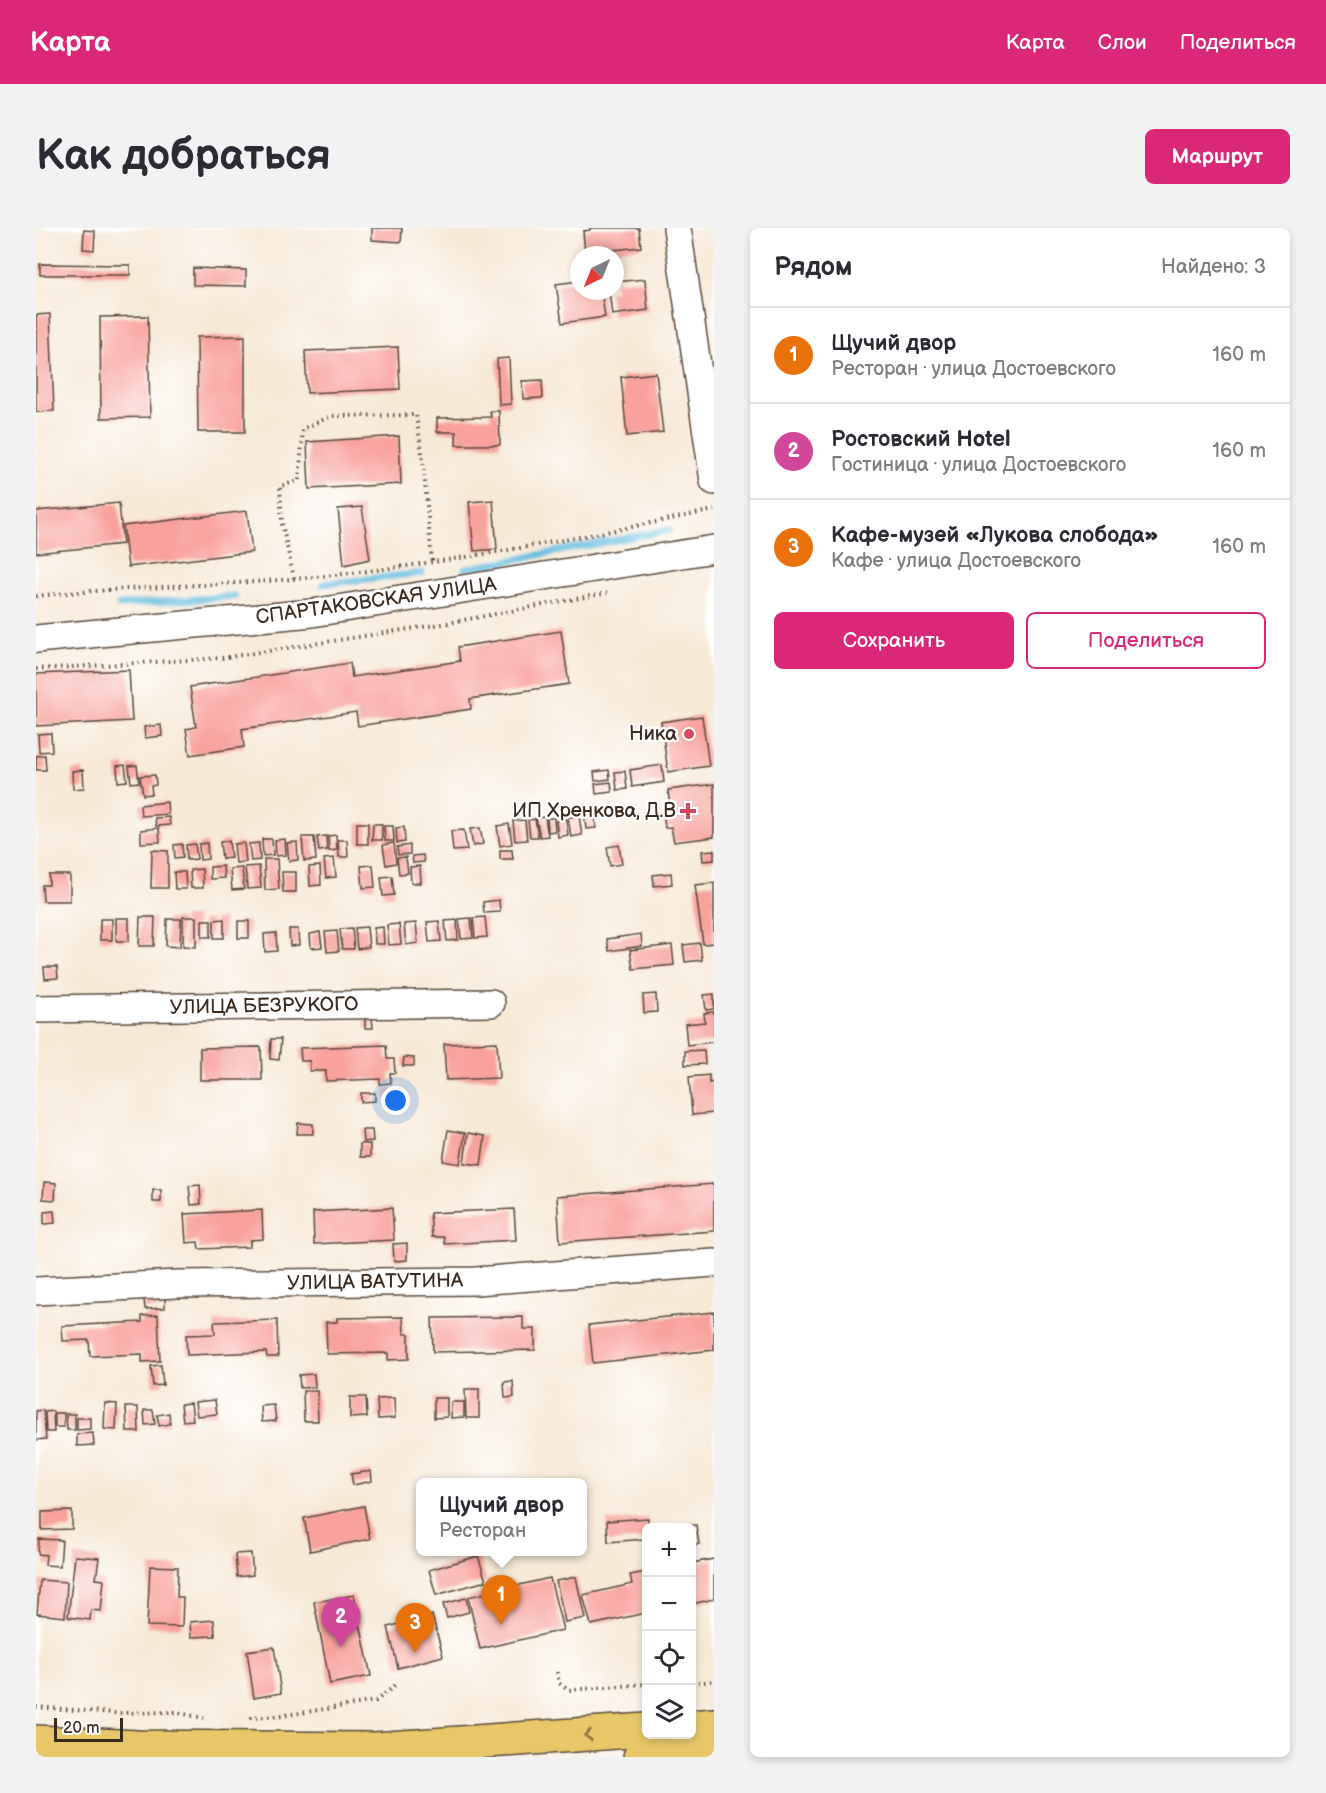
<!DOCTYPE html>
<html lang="ru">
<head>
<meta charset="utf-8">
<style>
	:root { --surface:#fff; --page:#f2f2f3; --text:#2b2b33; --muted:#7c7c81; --line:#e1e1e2; --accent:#db2777 }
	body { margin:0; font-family:"Balsamiq Sans",sans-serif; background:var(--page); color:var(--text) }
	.controls { position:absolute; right:18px; bottom:18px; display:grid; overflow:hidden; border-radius:9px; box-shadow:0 3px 9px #0003 }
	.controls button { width:54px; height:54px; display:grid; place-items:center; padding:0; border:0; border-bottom:2px solid var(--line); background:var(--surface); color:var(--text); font:30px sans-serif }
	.compass { position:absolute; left:534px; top:18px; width:54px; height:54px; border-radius:50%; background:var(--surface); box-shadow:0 3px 9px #0003; rotate:223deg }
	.scale { position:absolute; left:18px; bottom:15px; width:69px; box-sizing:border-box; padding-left:6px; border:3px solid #3b2a1e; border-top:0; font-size:16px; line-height:21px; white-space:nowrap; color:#3b2a1e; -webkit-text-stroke:4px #fff; paint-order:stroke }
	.you { position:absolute; left:360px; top:873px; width:21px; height:21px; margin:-15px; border:4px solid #fff; border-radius:50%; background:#1a73e8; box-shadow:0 0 0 9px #1a73e833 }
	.badge { display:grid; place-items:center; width:39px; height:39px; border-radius:50%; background:var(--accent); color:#fff; font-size:20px; font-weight:700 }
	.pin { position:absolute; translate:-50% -50px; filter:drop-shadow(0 2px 3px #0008) }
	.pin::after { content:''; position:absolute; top:32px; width:21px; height:18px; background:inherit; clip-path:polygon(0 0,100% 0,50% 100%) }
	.popup { position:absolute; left:380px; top:1250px; width:171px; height:78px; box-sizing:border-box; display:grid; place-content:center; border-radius:9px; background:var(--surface); filter:drop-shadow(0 2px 4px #0005); font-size:20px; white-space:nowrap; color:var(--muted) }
	.popup b { font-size:22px; color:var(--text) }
	.popup::after { content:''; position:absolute; left:50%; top:100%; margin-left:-12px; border:12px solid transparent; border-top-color:var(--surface) }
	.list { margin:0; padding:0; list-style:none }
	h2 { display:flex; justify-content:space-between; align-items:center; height:78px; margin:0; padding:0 24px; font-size:26px }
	h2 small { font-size:20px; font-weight:400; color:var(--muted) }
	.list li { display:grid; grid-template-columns:39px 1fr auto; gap:18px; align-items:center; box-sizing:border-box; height:96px; padding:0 24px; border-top:2px solid var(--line) }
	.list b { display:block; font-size:22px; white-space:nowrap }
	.list p { margin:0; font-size:20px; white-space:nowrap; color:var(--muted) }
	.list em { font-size:20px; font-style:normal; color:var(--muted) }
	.actions { display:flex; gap:12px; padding:18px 24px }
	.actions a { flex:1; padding:14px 0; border:2px solid var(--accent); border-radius:9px; text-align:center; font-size:21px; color:var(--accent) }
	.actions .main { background:var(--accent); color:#fff }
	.icon { flex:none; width:33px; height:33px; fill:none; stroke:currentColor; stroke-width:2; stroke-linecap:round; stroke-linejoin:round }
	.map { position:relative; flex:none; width:678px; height:1529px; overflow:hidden; border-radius:9px }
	header { display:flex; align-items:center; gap:36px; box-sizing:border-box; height:84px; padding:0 30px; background:var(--accent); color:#fff }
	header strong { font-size:28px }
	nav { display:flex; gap:33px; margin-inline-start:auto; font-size:21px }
	.intro { display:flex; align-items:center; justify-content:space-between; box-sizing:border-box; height:144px; padding:0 36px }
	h1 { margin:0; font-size:42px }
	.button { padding:15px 27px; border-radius:9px; background:var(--accent); color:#fff; font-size:21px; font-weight:700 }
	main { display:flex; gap:36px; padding:0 36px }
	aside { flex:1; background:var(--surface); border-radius:9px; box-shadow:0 3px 9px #0003 }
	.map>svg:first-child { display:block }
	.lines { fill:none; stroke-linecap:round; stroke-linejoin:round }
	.stream { stroke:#63bee1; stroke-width:7 }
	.building { fill:#f8a29b }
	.street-casing { stroke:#57473a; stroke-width:30 }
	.highway-casing { stroke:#57473a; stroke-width:36 }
	.path { stroke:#57473a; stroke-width:4; stroke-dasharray:1.5 4.5; stroke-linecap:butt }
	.street { stroke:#fff; stroke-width:27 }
	.highway { stroke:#e9c769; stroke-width:33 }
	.oneway { stroke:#897140 }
	.poi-dot { fill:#d1495b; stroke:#fff; stroke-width:2 }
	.labels { text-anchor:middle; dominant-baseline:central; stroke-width:5; stroke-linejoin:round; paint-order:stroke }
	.street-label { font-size:20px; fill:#3b2a1e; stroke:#fff }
	.poi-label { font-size:20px; fill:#3b2a1e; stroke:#fff; text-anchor:end }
</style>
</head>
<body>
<header>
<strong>Карта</strong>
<nav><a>Карта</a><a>Слои</a><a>Поделиться</a></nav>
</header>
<div class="intro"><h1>Как добраться</h1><a class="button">Маршрут</a></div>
<main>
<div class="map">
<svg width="678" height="1529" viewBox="0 0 678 1529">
	<rect width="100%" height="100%" fill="#fff"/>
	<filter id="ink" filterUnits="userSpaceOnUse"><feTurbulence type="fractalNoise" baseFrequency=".0167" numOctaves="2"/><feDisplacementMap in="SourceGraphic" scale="12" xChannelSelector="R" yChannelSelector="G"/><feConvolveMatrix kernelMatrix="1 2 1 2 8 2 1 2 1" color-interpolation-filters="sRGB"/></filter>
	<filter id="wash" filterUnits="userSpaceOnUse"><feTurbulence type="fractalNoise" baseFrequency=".008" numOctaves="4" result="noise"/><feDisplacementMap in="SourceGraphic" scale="24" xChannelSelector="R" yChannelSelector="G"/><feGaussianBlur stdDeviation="1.35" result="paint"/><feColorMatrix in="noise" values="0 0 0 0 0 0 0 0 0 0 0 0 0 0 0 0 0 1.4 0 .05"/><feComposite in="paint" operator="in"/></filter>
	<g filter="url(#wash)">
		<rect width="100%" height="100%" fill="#f7e9d6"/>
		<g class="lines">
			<!-- stream -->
			<g class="stream">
				<path d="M429,341L633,302"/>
				<path d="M287,356L386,345"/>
				<path d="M83,377L199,368"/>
			</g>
		</g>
		<g id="blocks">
			<!-- building -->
			<g class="building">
				<path d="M336,0H366L365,14L336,12Z"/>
				<path d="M554,0H603L605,19L549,25L547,3L554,2Z"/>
				<path d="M48,2L59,3L58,22L47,21Z"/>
				<path d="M4,36L94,37V47H4Z"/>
				<path d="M157,40L210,42V58L157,57Z"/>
				<path d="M609,51L612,82L576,87L573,63H579V54Z"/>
				<path d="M543,53V63H565L569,89L526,95L520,56Z"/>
				<path d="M14,86L18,183L0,184V87Z"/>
				<path d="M112,88L114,189L65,190L64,89Z"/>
				<path d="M209,108V204H162L161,109Z"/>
				<path d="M362,119L364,161L271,165L269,123Z"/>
				<path d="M473,130L475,176L463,177L461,131Z"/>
				<path d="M620,145L627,204L591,208L585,149Z"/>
				<path d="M506,152L507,170L487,171L486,153Z"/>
				<path d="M454,183H463L464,217H420V204H401V190L455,189Z"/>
				<path d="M363,208L365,256L273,261L271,214Z"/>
				<path d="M457,272L461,321L438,323L433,274Z"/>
				<path d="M83,275L87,316L0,325V283Z"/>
				<path d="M326,279L334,331L308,337L302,281Z"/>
				<path d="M211,283L216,324L92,339L87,298Z"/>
				<path d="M525,403L533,456L434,471L435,481L322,498L320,484L206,501L208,519L154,527L150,501L160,499L154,459L314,435L316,449L424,433L422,419Z"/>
				<path d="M93,442L96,493L0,498V446Z"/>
				<path d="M666,488L673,538L632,544L625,494Z"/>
				<path d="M125,497L126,508L109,510L108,499Z"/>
				<path d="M15,505L16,523L3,524L2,506Z"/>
				<path d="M9,527L10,542H0V528Z"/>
				<path d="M89,537L91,553L82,554L81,538Z"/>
				<path d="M101,537L103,554L95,555L93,538Z"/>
				<path d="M626,537L628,554L596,559L594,542Z"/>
				<path d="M47,542L48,560L37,561L36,543Z"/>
				<path d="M573,542L574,551L559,553L558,544Z"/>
				<path d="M589,543L591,561L581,562L579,544Z"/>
				<path d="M119,547L120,557L115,558L116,566L107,567L104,548Z"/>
				<path d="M575,554L576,564L560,566L559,556Z"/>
				<path d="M678,556V609L638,614L635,599L629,600L627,579L634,578L632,562Z"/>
				<path d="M131,574L132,586L105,588L104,577Z"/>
				<path d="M558,583L560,600L550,601L548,584Z"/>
				<path d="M543,588L546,607L535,609L532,589Z"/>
				<path d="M133,589L134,597L120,598L119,590Z"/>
				<path d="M509,589L512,608L504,609L500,590Z"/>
				<path d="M511,590H518L519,603L512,604Z"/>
				<path d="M499,591L502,609H494L492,592Z"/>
				<path d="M530,591L532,607L522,609L520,593Z"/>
				<path d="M489,592L491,612L479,613L477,593Z"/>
				<rect x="321" y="595" width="11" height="21"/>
				<path d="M337,596H346V612H336Z"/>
				<path d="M473,596L476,616L464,618L461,598Z"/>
				<path d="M348,598H357L358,613H349Z"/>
				<path d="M368,599L369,614L361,615L360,600Z"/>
				<path d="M123,600L124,614L105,615V602Z"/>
				<path d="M444,600L447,616L437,618L434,601Z"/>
				<path d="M428,602L431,622L417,623L415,603Z"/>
				<path d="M300,607L301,622L293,623L292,608Z"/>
				<path d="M290,608L291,622L283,623L281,609Z"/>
				<path d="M266,609H278L280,632L268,633Z"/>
				<path d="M226,611H236L237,627L227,628Z"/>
				<path d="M249,611L250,627L240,628L239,612Z"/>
				<path d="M302,612H311L312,629H303Z"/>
				<path d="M193,613L195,630L186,631L184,614Z"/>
				<path d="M261,614L262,632L253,633L251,615Z"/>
				<path d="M171,615L172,631L164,632L163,616Z"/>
				<path d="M208,615L210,634L200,635L198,616Z"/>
				<path d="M223,615L224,632L215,633L213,616Z"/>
				<path d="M358,615L360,635L350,637L347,617Z"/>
				<path d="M146,616L147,629L139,630L138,617Z"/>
				<path d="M159,616L161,631L151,632L150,617Z"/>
				<path d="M374,617V626L362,627L361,619Z"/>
				<path d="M583,617L586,636L574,638L571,619Z"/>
				<path d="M116,622L132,623V660H115Z"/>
				<path d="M464,622H476L477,631H464Z"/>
				<path d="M678,622V632L667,633L666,623Z"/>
				<path d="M387,627L388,634L377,635L376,628Z"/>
				<path d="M370,629L372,645L363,646L361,630Z"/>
				<path d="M298,630L300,649L290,650L288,631Z"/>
				<path d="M228,631H241L243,661L229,662Z"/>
				<path d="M337,637L339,659L327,660L325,638Z"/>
				<path d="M187,638L188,650L174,651V639Z"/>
				<path d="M223,638L225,660L211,661L209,639Z"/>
				<path d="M284,638L285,657L274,658L273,639Z"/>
				<path d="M384,638L385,655H375L374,639Z"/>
				<path d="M206,640L208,661L196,662L194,641Z"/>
				<path d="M166,641L167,660H155L154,642Z"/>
				<path d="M138,644H149L150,661H139Z"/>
				<path d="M246,644H260V664H247Z"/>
				<path d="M635,645L636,656L618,658L617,647Z"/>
				<path d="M13,647H34V673H7L6,657H13Z"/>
				<path d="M356,648L358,667L347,668L345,649Z"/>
				<path d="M678,655V715L667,716L659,657Z"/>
				<path d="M463,672L464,684L448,685L447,674Z"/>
				<path d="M104,689H119L118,718H103Z"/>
				<path d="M147,689H160V719L147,718Z"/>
				<path d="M449,689L451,709L439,710L437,690Z"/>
				<rect x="80" y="690" width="13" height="23"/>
				<path d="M435,690L437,710L425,711L423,691Z"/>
				<rect x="64" y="691" width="12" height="21"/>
				<path d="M131,691H145L144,719L130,718Z"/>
				<path d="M188,691V710H178V692Z"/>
				<rect x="166" y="692" width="9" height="17"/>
				<path d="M421,692L422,712L411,713L409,693Z"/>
				<rect x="202" y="693" width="11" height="17"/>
				<path d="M403,693L405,713L393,714L391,694Z"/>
				<path d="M380,695L382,715L370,717L368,696Z"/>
				<path d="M363,696L365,716L353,717L351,697Z"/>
				<path d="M331,699L333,719L321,721L319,700Z"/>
				<path d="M347,699L348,716H339L338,700Z"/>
				<path d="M316,700L318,721H306L304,701Z"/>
				<path d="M253,701H262L263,717L254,718Z"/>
				<path d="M301,703L303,723L291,724L289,704Z"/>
				<path d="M284,704L286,719L275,720L274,706Z"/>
				<path d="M240,705L241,723L229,724L228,706Z"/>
				<path d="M605,706L606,718L573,723L571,711Z"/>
				<path d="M664,715L666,732L649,734L647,717Z"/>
				<path d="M636,717L638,737L597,741L594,722Z"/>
				<path d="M8,739H21L22,750L9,751Z"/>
				<path d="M620,766L621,784L608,785L607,767Z"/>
				<path d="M678,766V781L670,782L668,767Z"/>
				<path d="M678,784V814L651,817L649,796L669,794L668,785Z"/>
				<path d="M336,789L337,800H329V790Z"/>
				<path d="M235,811H245L243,832L234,831Z"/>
				<path d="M461,814L463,850L410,852L408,816Z"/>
				<path d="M350,817L351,831H358L359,845H354L355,855L344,856V851L290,853V843H274V833H265L264,820Z"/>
				<path d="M225,819L226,852H164V820Z"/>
				<path d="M668,822L669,836L649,837V823Z"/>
				<path d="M368,829L378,830V838H367Z"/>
				<path d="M673,847V855L678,854V885L656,887L653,849Z"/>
				<rect x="350" y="862" width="7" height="10"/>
				<path d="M325,865H339V873L325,874Z"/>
				<path d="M262,895L277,896V906H261Z"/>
				<path d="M326,902H336L337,913L327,914Z"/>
				<path d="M412,902L429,905L424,936L407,933Z"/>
				<path d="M432,905L449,908L445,937L428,935Z"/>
				<rect x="324" y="916" width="10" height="13"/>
				<path d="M8,954L20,955L19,972L7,971Z"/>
				<path d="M678,956V1003L524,1014L521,968Z"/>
				<path d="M164,957L165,976L155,977L153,958Z"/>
				<rect x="117" y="962" width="8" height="12"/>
				<path d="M356,980L358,1012L278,1016L277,984Z"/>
				<path d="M478,981L480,1012L409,1016L408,1009H396L394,985Z"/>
				<path d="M226,982L227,1011L214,1012V1019L163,1021L162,1014L150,1015L148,986Z"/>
				<path d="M18,983L19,995L8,996V984Z"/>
				<path d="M371,1015V1032L358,1033L357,1016Z"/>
				<path d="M129,1070V1080L109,1081L108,1071Z"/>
				<path d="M678,1084V1122L557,1135L553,1097Z"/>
				<path d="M122,1087L124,1133L106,1134V1126L54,1128L53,1112L27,1113L26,1098L106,1094V1088Z"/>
				<path d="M367,1089L368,1106H373V1131L352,1132V1125L291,1126L290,1094H301V1090Z"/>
				<path d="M487,1089V1101H499V1122L397,1124L396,1090Z"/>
				<path d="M241,1092L242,1129H231L230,1124L151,1127L150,1107L179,1106L178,1094Z"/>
				<path d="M125,1137L127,1157L117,1158L115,1138Z"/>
				<path d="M278,1146L279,1159L264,1160L263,1147Z"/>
				<path d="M477,1153L478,1169L469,1170L468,1154Z"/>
				<path d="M429,1161H443V1190H430Z"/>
				<path d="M267,1163H281L282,1193H268Z"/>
				<path d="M314,1169H330L331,1189L314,1190Z"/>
				<path d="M358,1170L359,1190L342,1191L341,1171Z"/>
				<path d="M398,1170H411V1189L398,1190Z"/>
				<path d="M179,1172L181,1186L161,1188L159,1174Z"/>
				<path d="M415,1174H428V1189L415,1190Z"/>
				<path d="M69,1175L81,1176L80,1202L68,1201Z"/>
				<path d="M155,1175L157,1192L147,1193L145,1176Z"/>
				<path d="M238,1177L240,1193L226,1194L225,1178Z"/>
				<path d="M90,1179H102L103,1204H91Z"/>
				<path d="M7,1182L10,1211L0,1212V1183Z"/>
				<path d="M108,1182H117L119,1196L109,1197Z"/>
				<path d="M17,1183L18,1204H10L9,1184Z"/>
				<rect x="19" y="1185" width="9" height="14"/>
				<path d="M133,1185L134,1196L123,1198L121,1187Z"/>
				<path d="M30,1186H39V1202H31Z"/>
				<path d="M41,1190H54V1201L41,1202Z"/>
				<path d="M57,1205L58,1217L41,1218V1206Z"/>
				<path d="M335,1243L336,1253L317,1257L315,1246Z"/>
				<path d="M328,1278L334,1311L274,1323L268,1290Z"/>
				<path d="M36,1283V1301L6,1302V1284Z"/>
				<path d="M612,1290L610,1311L572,1314L571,1293Z"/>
				<path d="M660,1297L663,1316L656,1317V1300L650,1298Z"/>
				<path d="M3,1311L26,1312L24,1338L9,1337L10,1327L2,1326Z"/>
				<path d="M215,1325L217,1347L201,1349L199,1326Z"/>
				<path d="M39,1328L63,1330L60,1351L68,1352L65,1383L55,1382L54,1392L32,1389Z"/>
				<path d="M442,1328L450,1353L400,1367L393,1342Z"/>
				<path d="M678,1331V1371L656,1376V1335Z"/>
				<path d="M114,1338L142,1339L141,1369H147L146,1399L111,1398Z"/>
				<path d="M610,1344V1385L555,1397L547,1367L596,1356L594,1347Z"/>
				<path d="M540,1349L549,1390L529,1394L520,1353Z"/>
				<path d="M514,1350L527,1402L444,1421L432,1369Z"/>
				<path d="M4,1352L31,1354L29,1389L1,1386Z"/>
				<path d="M318,1367L335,1448L294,1456L278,1374Z"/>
				<path d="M430,1370L433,1384L411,1390L407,1376Z"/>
				<path d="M396,1387L407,1428L362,1440L352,1399Z"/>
				<path d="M178,1392L179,1408L155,1409L154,1394Z"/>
				<path d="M238,1419L245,1465L218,1470L211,1423Z"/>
			</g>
		</g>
	</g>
	<g filter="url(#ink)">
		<use href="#blocks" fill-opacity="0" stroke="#57473a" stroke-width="1.5"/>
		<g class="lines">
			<defs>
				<g id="street">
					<path d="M641,0L678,253"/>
					<path d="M0,411L276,385L678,321"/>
					<path d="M0,781L455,775"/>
					<path d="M0,1063L141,1056L440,1053L678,1035"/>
				</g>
				<g id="highway">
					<path d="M656,1499L678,1497"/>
					<path d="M0,1514L102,1519L338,1521L610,1502"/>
					<path d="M604,1529L678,1523"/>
				</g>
			</defs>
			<!-- street casing -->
			<use href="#street" class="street-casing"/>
			<!-- highway casing -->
			<use href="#highway" class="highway-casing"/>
			<!-- path -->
			<g class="path">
				<path d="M258,350L246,296L244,258L263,253L267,201L295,188L380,187L387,232L396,334"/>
				<path d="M0,368C96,358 193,358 289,348C420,334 549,309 678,282"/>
				<path d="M0,441L186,430L406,396L571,365"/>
				<path d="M521,1444L523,1455L532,1462L610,1456"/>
				<path d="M656,1455L678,1453"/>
				<path d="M0,1479L78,1485L138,1484L168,1490"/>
				<path d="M214,1490L245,1488L340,1473L362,1455"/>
			</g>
			<!-- street -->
			<use href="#street" class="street"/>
			<!-- highway -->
			<use href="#highway" class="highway"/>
		</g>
		<!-- one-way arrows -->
		<defs><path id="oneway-chevron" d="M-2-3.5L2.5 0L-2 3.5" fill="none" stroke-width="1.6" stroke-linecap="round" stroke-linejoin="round" transform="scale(1.5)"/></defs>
		<use class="oneway" href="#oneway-chevron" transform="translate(552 1507) rotate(175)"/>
	</g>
	<!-- markers -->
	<g class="poi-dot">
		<circle cx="653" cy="506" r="6"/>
		<path d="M649 574h6v6h6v6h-6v6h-6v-6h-6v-6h6z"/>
	</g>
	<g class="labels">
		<!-- street labels -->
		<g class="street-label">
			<text transform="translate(340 373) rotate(-8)">СПАРТАКОВСКАЯ УЛИЦА</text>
			<text transform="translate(228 778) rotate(-1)">УЛИЦА БЕЗРУКОГО</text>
			<text transform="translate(339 1054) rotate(-1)">УЛИЦА ВАТУТИНА</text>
		</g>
		<!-- poi labels -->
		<g class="poi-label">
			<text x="641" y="506">Ника</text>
			<text x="640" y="583">ИП Хренкова, Д.В</text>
		</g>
	</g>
</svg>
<div class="controls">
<button>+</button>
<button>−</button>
<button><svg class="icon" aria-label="locate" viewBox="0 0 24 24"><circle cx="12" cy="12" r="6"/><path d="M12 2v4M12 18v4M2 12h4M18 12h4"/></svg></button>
<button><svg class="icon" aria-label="layers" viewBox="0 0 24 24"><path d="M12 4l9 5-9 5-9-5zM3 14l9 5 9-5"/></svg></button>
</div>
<svg class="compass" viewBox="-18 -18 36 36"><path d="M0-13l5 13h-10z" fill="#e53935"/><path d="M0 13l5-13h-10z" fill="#7c7c81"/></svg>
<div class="scale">20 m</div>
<div class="you"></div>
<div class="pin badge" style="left:465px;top:1397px;background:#e8710a">1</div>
<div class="popup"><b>Щучий двор</b>Ресторан</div>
<div class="pin badge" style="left:305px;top:1419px;background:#d1479c">2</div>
<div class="pin badge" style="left:379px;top:1425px;background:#e8710a">3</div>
</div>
<aside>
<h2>Рядом<small>Найдено: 3</small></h2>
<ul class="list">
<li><span class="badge" style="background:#e8710a">1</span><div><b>Щучий двор</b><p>Ресторан · улица Достоевского</p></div><em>160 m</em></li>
<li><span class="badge" style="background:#d1479c">2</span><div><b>Ростовский Hotel</b><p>Гостиница · улица Достоевского</p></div><em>160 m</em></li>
<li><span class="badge" style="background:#e8710a">3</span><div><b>Кафе-музей «Лукова слобода»</b><p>Кафе · улица Достоевского</p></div><em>160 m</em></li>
</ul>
<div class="actions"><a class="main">Сохранить</a><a>Поделиться</a></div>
</aside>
</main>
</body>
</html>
